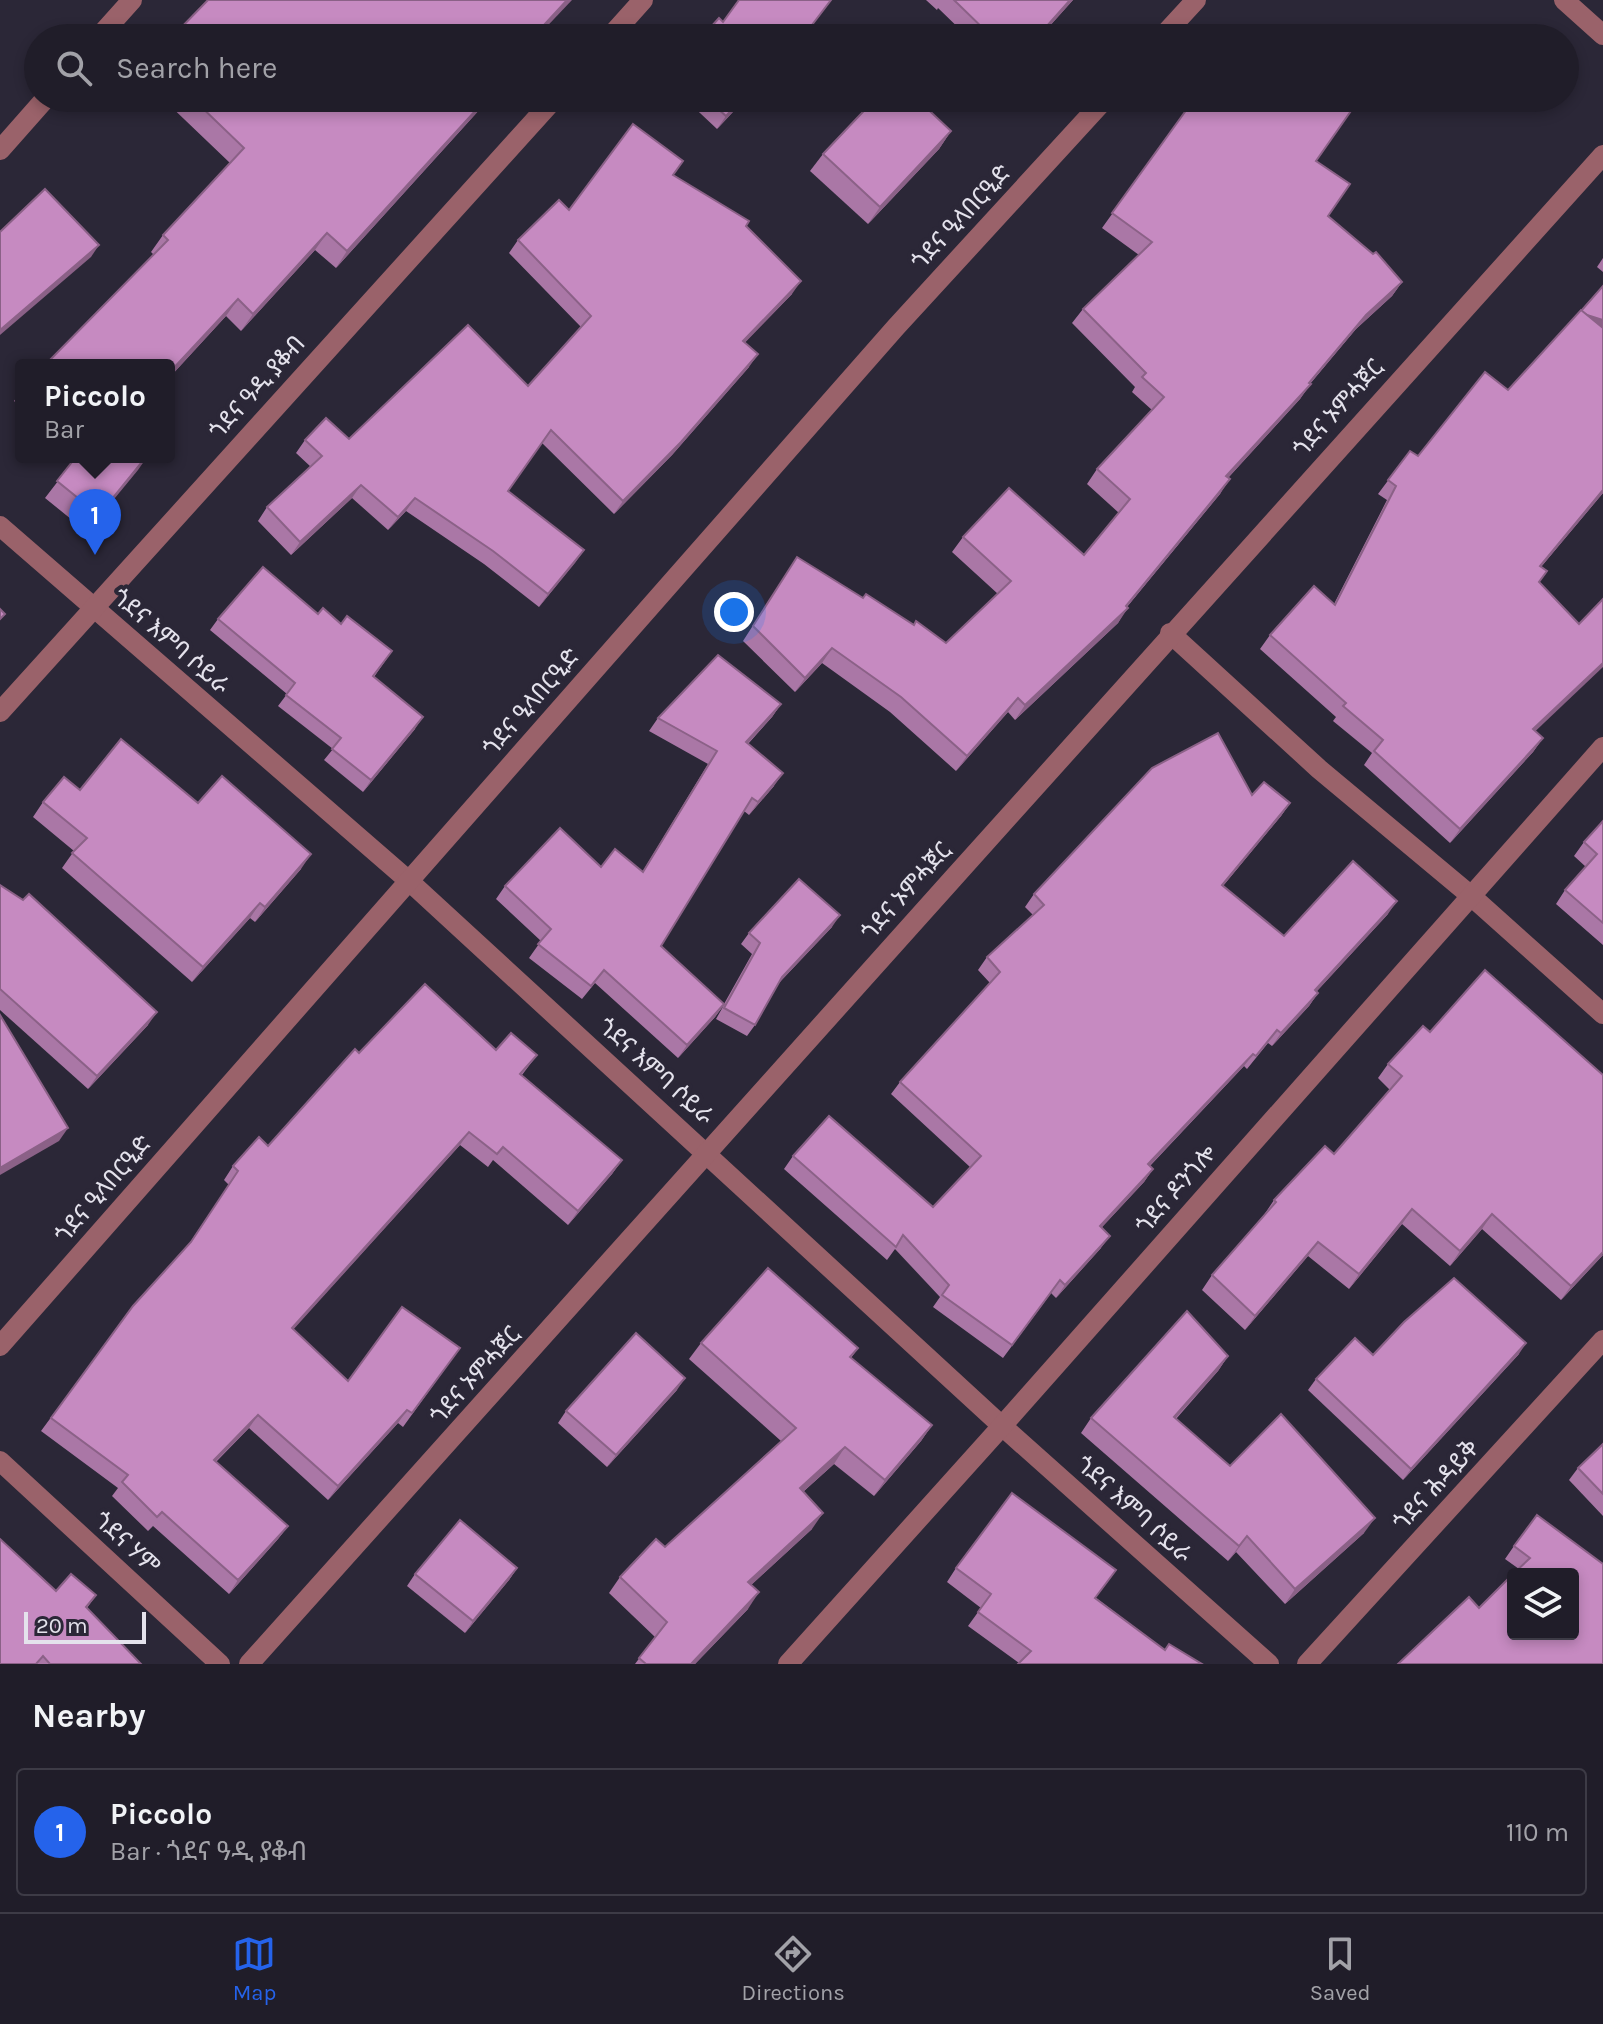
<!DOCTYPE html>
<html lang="en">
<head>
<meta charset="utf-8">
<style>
	:root { --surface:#201d29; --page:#282631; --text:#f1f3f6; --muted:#a2a2a8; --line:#3d3b46; --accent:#2563eb }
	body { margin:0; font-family:Karla,"Noto Sans Ethiopic",sans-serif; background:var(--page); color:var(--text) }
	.controls { position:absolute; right:24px; bottom:24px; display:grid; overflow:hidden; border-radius:8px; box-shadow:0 4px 12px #0003 }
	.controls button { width:72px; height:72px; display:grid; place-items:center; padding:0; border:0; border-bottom:2px solid var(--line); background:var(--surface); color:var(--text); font:40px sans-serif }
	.scale { position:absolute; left:24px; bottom:20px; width:122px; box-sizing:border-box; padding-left:8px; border:4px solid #e4e2ec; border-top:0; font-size:22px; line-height:28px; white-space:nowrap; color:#e4e2ec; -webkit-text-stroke:6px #2b2737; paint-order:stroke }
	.you { position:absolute; left:734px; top:612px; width:28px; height:28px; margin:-20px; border:6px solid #fff; border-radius:50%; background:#1a73e8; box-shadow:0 0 0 12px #1a73e833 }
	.badge { display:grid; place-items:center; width:52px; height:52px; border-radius:50%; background:var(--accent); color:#fff; font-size:26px; font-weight:700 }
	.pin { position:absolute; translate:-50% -66px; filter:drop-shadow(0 2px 4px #0008) }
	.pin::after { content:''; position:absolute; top:42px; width:28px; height:24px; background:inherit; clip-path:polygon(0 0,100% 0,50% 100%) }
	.popup { position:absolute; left:15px; top:359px; width:160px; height:104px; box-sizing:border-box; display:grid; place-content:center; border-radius:8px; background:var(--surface); filter:drop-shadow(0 2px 6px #0005); font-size:26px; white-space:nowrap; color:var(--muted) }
	.popup b { font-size:30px; color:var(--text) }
	.popup::after { content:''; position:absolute; left:50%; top:100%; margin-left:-16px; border:16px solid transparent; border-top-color:var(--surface) }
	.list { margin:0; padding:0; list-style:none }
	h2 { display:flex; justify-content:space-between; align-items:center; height:104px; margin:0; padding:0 32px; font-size:34px }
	h2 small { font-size:26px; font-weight:400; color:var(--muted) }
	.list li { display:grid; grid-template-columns:52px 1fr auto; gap:24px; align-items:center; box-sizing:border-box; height:128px; margin:0 16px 16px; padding:0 16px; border:2px solid var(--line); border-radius:8px }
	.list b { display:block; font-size:30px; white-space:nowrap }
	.list p { margin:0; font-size:26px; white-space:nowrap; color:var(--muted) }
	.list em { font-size:26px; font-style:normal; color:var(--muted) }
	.icon { flex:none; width:44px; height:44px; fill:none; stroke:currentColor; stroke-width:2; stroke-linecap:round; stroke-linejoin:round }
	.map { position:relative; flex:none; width:1603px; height:1664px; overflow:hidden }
	.search { position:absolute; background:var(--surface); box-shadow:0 4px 12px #0003; left:24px; right:24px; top:24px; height:88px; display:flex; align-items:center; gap:20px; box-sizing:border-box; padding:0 28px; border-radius:44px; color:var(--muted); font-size:30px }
	.sheet { height:248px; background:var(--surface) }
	nav { display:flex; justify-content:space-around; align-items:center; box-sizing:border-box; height:112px; border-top:2px solid var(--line); background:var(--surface); font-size:22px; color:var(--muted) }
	nav a { display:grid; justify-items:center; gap:4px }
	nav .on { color:var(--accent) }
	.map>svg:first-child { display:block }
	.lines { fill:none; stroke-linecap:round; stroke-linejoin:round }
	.minor { stroke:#9a626a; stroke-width:20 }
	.wall { fill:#aa77a6 }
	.shaded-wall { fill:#8b6187 }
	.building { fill:#c68ac1; stroke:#8b6187; stroke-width:2 }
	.labels { text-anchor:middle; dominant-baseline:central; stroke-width:8; stroke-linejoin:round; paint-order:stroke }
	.street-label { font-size:24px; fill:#e4e2ec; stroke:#2b2737 }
</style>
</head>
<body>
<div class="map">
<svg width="1603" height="1664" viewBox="0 0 1603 1664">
	<rect width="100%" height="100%" fill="#2b2737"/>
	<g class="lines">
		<!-- minor -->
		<g class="minor">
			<path d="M1564,0L1603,35"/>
			<path d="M98,38L132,0"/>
			<path d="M609,38L643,0"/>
			<path d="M1161,38L1196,0"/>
			<path d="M0,150L46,98"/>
			<path d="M0,526L409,881L1002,1426L1269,1664"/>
			<path d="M1170,633L1319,769L1470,895L1603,1014"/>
			<path d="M0,712L555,98"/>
			<path d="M0,1346L896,327L1106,98"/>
			<path d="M0,1461L220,1664"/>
			<path d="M249,1664C702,1162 1149,656 1603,155"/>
			<path d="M788,1664L1002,1426L1603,747"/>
			<path d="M1307,1664L1603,1340"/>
		</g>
	</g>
	<!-- wall -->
	<g class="wall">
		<path d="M926,0H1073L1047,29L1058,38H969L938,8L937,10Z"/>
		<path d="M162,98H490L336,268L315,250L241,331L226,316L169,378V365L154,255L151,252L163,235L230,163Z"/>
		<path d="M684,98H746L717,129Z"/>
		<path d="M1190,98H1263L1316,161L1328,216L1402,282L1392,296L1356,329L1310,384L1300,399L1228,478L1220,494L1127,607L1118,623L1015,720L1008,712L956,771L890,712L822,663L795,692L743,641L797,557L863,598L914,625L946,643L998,594L952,552L963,537L1084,555L1119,513L1087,484L1097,469L1152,410L1132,392L1135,387L1072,323L1083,309L1139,255L1102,228L1191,104L1188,101Z"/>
		<path d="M951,131L939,149L868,224L810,171L823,154Z"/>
		<path d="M674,175L746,226L792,294L745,342L749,367L672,455L614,514L542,443L508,491L584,550L539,607L484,564L406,511L388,530L352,498L291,555L258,521L267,507L311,467L296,453L305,440L349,439L528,386L581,327L509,253L518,240L569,210Z"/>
		<path d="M1603,258V272L1597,267Z"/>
		<path d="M1603,286V493L1541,567L1539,582L1535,731L1543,738L1533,752L1450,843L1364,765L1372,753L1333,721L1336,717L1260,649L1270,635L1334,604L1387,500L1378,494L1410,451L1418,456L1508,390Z"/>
		<path d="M21,392V407L14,401Z"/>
		<path d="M73,457H147L87,532L45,498L75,459Z"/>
		<path d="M318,614L341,624L392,651L374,677L415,729L363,792L324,760L333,749L278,706L287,694L210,630L218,619Z"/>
		<path d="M781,704L772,717L748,744L774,786L749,815L744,811L661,946L724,1004L752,954L741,944L749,933L832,927L778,984L755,1025L747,1036L716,1019L724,1005L715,1017L678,1058L595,983L582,999L529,958L541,941L496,899L505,886L601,867L643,871L708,764L649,731L658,718Z"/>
		<path d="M80,790L301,869L255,922L250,918L192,982L62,868L74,851L33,817L43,802Z"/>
		<path d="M1252,795L1290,803L1281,816L1223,886L1284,936L1388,914L1316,992L1318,993L1309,1006L1272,1046L1268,1043L1247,1069L1244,1066L1150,1166L1153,1169L1144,1182L1102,1227L1101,1248L1056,1298L1051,1293L1003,1358L933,1307L940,1297L895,1249L887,1260L784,1169L793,1156L933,1207L970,1167L891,1094L900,1082L990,983L978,970L987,957L1033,915L1025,907L1034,894Z"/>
		<path d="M1603,821V945L1556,904L1565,890L1586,867L1574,856L1584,842Z"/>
		<path d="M0,885L148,1025L88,1089L0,1010Z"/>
		<path d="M496,1050L537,1055L522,1075L622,1160L612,1174L568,1225L493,1160L488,1167L460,1145L293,1329L348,1381L460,1348L403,1427L398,1423L328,1500L249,1428L216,1462L288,1526L278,1539L229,1594L153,1526L148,1531L112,1496L118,1488L41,1431L133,1306L189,1244L229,1185L224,1180L233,1166L268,1146L359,1053Z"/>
		<path d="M1388,1064L1603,1255L1561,1300L1482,1229L1450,1266L1402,1224L1349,1289L1308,1256L1245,1330L1202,1290L1212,1275L1264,1215L1274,1200L1334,1154L1390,1090L1378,1078Z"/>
		<path d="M701,1343L858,1348L851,1358L932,1425L921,1441L874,1496L834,1464L803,1492L812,1529L751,1585L748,1609L695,1664H635L655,1637L609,1593L620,1577L665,1547L781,1441L689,1359Z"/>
		<path d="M1519,1354L1403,1480L1308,1390L1316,1379Z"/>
		<path d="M1228,1356L1218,1371L1176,1419L1230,1466L1364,1533L1285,1604L1236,1552L1228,1561L1081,1433L1091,1418Z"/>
		<path d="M677,1390L607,1467L558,1423L566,1411Z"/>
		<path d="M1603,1444V1516L1569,1480L1578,1468Z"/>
		<path d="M1514,1546L1603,1564L1479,1608L1519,1569L1505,1559Z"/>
		<path d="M517,1568L509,1580L465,1633L407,1586L415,1574Z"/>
		<path d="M956,1568L1096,1598L1165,1650L1019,1663L968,1626L981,1608L947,1582Z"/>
		<path d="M56,1591L96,1595L87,1608L141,1664H0Z"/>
	</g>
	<!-- shaded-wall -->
	<g class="shaded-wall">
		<path d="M567,0H572L536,38H532Z"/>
		<path d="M1070,0H1073L1039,38L1046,27Z"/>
		<path d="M487,98H490L336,268L347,251Z"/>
		<path d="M743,98H746L717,129L726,116Z"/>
		<path d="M951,131L939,149L868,224L880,207Z"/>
		<path d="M327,233L315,250L241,331L253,314Z"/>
		<path d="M99,245L91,257L0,335V330Z"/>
		<path d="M801,281L792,294L734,354L743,341Z"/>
		<path d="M1402,282L1392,296L1356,329L1298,397L1309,383L1366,315Z"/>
		<path d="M238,299L226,316L169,378V373Z"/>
		<path d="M1579,313L1603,320V334Z"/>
		<path d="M758,354L749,367L672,455L614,514L623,501Z"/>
		<path d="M1311,384L1300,399L1216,491L1226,476Z"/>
		<path d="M147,457L138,470L87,532L99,515Z"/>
		<path d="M1230,479L1220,494L1119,616L1128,608L1118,623L1015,720L1025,705L1126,606Z"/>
		<path d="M361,485L352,498L291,555L300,542Z"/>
		<path d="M1603,490V493L1530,580L1540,566Z"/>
		<path d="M415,498L406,511L388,530L398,517Z"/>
		<path d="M584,550L575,563L539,607L548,594Z"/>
		<path d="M832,648L822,663L795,692L805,678Z"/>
		<path d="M1603,663V667L1523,743L1533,729Z"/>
		<path d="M1018,698L1008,712L956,771L967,756Z"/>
		<path d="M781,704L772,717L737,755L746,742Z"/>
		<path d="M423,717L415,729L363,792L371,780Z"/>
		<path d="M1543,738L1533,752L1450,843L1460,829Z"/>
		<path d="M783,773L774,786L749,815L758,802Z"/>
		<path d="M1290,803L1281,816L1213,898L1222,885Z"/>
		<path d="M311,854L301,869L255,922L265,907Z"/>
		<path d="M1397,901L1388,914L1306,1003L1315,990Z"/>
		<path d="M260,903L250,918L192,982L203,967Z"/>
		<path d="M840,915L832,927L774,988L782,977Z"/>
		<path d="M1318,993L1309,1006L1272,1046L1281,1033Z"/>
		<path d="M724,1004L715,1017L678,1058L687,1045Z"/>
		<path d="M157,1012L148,1025L88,1089L97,1076Z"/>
		<path d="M1253,1054L1244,1066L1139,1177L1148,1164Z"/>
		<path d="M68,1128L59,1141L0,1175V1168Z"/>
		<path d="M469,1132L460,1145L283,1341L292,1328Z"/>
		<path d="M622,1160L612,1174L568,1225L578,1211Z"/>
		<path d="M1153,1169L1144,1182L1091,1239L1100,1226Z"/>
		<path d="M1412,1209L1402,1224L1349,1289L1359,1274Z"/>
		<path d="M1492,1214L1482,1229L1450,1266L1460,1251Z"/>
		<path d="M1110,1236L1101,1248L1056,1298L1065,1285Z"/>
		<path d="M1318,1242L1308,1256L1245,1330L1255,1316Z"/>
		<path d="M1603,1251L1602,1256L1561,1300L1571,1286Z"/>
		<path d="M1526,1343L1519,1354L1403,1480L1411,1469Z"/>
		<path d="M1228,1356L1218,1371L1163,1432L1174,1417Z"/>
		<path d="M685,1378L677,1390L607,1467L616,1455Z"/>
		<path d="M407,1410L398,1423L328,1500L338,1486Z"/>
		<path d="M258,1415L249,1428L204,1473L214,1460Z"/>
		<path d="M932,1425L921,1441L874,1496L885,1480Z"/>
		<path d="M845,1447L834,1464L788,1505L800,1488Z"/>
		<path d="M823,1513L812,1529L737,1598L748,1582Z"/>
		<path d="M1375,1518L1364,1533L1285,1604L1295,1589Z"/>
		<path d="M288,1526L278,1539L229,1594L238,1580Z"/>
		<path d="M1247,1536L1236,1552L1228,1561L1239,1546Z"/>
		<path d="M517,1568L509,1580L465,1633L473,1621Z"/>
		<path d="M759,1592L748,1609L695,1664H691Z"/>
	</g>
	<!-- building -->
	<g class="building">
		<path d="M208,0H567L532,38H171Z"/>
		<path d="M739,0H831L802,38H701L719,18L723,22Z"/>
		<path d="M954,0H1070L1046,27L1058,38H993Z"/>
		<path d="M192,98H487L347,251L327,233L253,314L238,299L169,373V365H45L168,240L163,235L244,148Z"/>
		<path d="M706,98H743L726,116Z"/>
		<path d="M876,98H916L951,131L880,207L823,154Z"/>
		<path d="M1195,98H1263L1270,105L1275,98H1360L1316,161L1350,184L1328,216L1373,254L1376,252L1402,282L1366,315L1309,383L1311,384L1226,476L1230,479L1126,606L1128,608L1025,705L1018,698L967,756L901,697L832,648L805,678L753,626L797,557L863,598L866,594L914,625L916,621L946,643L1011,581L963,537L1009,488L1084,555L1130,499L1097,469L1164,397L1142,377L1146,373L1083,309L1152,242L1112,213Z"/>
		<path d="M633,124L683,161L673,175L749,221L746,226L801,281L743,341L758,354L681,442L623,501L551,430L508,491L584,550L548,594L493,551L415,498L398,517L361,485L300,542L267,507L322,456L305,440L326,418L349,439L468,325L528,386L591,316L518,240L559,200L569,210Z"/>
		<path d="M45,189L99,245L0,330V232Z"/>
		<path d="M1603,286V320L1587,315L1581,311Z"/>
		<path d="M1581,310L1603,328V490L1540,566L1547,571L1539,582L1579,624L1603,599V663L1533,729L1543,738L1460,829L1374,751L1383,740L1343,706L1346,703L1270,635L1314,586L1335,605L1396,486L1388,480L1410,451L1418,456L1485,372L1508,390Z"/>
		<path d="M76,457H146L99,515L57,481Z"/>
		<path d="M263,567L318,614L323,608L341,624L347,616L392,651L373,676L423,717L371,780L332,749L341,738L286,695L295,683L218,619Z"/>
		<path d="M0,609L5,614L0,619Z"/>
		<path d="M718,655L781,704L746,742L783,773L758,802L752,798L661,946L724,1004L687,1045L604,970L591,986L538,944L551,929L505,886L560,828L601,867L615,849L643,872L717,751L658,718Z"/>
		<path d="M1218,733L1252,795L1264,782L1290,803L1222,885L1284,936L1353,861L1397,901L1315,990L1318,993L1281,1033L1277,1030L1256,1056L1253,1054L1148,1164L1153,1169L1100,1226L1110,1236L1065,1285L1060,1280L1012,1345L942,1295L949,1285L903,1235L896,1247L793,1156L829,1116L933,1207L981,1156L900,1082L1000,972L987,957L1044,905L1034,894L1152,768Z"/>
		<path d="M121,739L198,803L222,776L311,854L265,907L260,903L203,967L72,853L87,838L43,802L64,777L80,790Z"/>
		<path d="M1603,821V923L1565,890L1597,854L1584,842Z"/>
		<path d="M799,879L840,915L782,977L755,1025L724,1008L760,943L749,933Z"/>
		<path d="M0,885L23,900L29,894L157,1012L97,1076L0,989Z"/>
		<path d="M1485,970L1603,1075V1252L1571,1286L1492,1214L1460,1251L1412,1209L1359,1274L1318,1242L1255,1316L1212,1275L1276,1202L1274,1200L1325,1146L1334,1154L1402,1076L1388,1064L1423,1026L1430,1032Z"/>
		<path d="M425,984L496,1050L511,1033L537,1055L520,1074L622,1160L578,1211L503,1147L497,1154L469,1132L292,1328L348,1381L402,1307L460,1348L412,1413L407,1410L338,1486L258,1415L214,1460L288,1526L238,1580L162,1512L157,1517L122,1482L128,1475L51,1418L133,1306L191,1242L238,1171L233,1166L259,1137L268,1146L355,1049L359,1053Z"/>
		<path d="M0,1015L68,1128L0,1168Z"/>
		<path d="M768,1268L858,1348L850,1357L932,1425L885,1480L845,1447L800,1488L823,1513L748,1582L759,1592L691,1664H646L639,1658L667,1622L620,1577L656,1539L665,1547L796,1428L701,1343Z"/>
		<path d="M1454,1278L1526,1343L1411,1469L1316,1379L1355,1338L1373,1355L1404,1322Z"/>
		<path d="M1187,1311L1228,1356L1174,1417L1230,1466L1281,1414L1375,1518L1295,1589L1247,1536L1239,1546L1091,1418Z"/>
		<path d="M636,1333L685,1378L616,1455L566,1411Z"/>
		<path d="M1603,1444V1494L1578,1468Z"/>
		<path d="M1012,1493L1116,1570L1095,1598L1165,1650L1169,1644L1202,1664H1018L1031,1651L978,1612L991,1594L956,1568Z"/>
		<path d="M1537,1515L1603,1564V1664H1398L1469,1597L1479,1608L1513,1574V1634H1573V1574H1513L1530,1558L1514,1546Z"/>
		<path d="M460,1520L517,1568L473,1621L415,1574Z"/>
		<path d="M0,1539L56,1591L71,1574L96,1595L86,1607L141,1664H50L43,1656L36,1664H0Z"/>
	</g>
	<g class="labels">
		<!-- street labels -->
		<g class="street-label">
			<text transform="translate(961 217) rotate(-47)">ጎደና ዒላበርዒድ</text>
			<text transform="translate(257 387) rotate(-48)">ጎደና ዓዲ ያቆብ</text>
			<text transform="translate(1338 408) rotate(-48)">ጎደና ኦምሓጀር</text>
			<text transform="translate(171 641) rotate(41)">ጎደና እምባ ሶይራ</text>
			<text transform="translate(531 702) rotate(-49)">ጎደና ዒላበርዒድ</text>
			<text transform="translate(906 891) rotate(-48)">ጎደና ኦምሓጀር</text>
			<text transform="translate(656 1071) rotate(42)">ጎደና እምባ ሶይራ</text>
			<text transform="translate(103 1189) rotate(-49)">ጎደና ዒላበርዒድ</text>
			<text transform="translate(1176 1189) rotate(-49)">ጎደና ዶንጎሎ</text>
			<text transform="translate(475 1375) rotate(-48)">ጎደና ኦምሓጀር</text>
			<text transform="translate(1436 1485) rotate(-47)">ጎደና ሕዳይቅ</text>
			<text transform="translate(1134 1509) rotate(42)">ጎደና እምባ ሶይራ</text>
			<text transform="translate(127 1543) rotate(43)">ጎደና ሃም</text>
		</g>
	</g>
</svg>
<div class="controls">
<button><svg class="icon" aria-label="layers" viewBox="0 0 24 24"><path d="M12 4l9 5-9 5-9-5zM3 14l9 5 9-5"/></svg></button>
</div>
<div class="scale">20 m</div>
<div class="you"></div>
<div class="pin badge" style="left:95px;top:555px">1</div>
<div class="popup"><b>Piccolo</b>Bar</div>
<div class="search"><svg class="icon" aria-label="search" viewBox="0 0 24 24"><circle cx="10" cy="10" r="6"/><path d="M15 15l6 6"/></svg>Search here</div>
</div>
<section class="sheet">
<h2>Nearby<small></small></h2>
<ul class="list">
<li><span class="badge">1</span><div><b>Piccolo</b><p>Bar · ጎደና ዓዲ ያቆብ</p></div><em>110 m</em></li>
</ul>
</section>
<nav>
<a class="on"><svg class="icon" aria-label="map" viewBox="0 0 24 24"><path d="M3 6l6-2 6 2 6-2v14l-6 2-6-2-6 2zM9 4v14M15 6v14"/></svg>Map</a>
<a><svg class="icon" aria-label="directions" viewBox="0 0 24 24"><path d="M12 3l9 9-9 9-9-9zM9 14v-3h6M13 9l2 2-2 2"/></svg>Directions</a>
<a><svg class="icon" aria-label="saved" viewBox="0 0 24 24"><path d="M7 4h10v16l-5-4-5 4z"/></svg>Saved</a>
</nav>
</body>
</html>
